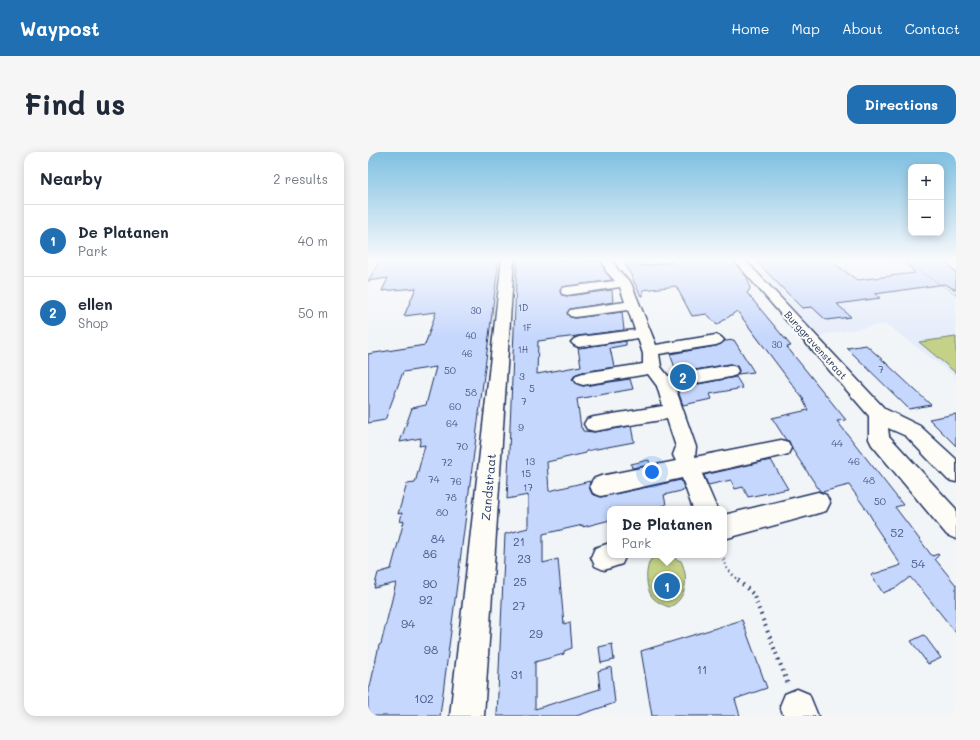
<!DOCTYPE html>
<html lang="en">
<head>
<meta charset="utf-8">
<style>
	:root { --surface:#fff; --page:#f6f6f7; --text:#1f2937; --muted:#747a83; --line:#e0e1e3; --accent:#1f6fb2 }
	body { margin:0; font-family:Mali,sans-serif; background:var(--page); color:var(--text) }
	.controls { position:absolute; right:12px; top:12px; display:grid; overflow:hidden; border-radius:8px; box-shadow:0 2px 10px #0003 }
	.controls button { width:36px; height:36px; display:grid; place-items:center; padding:0; border:0; border-bottom:1px solid var(--line); background:var(--surface); color:var(--text); font:20px sans-serif }
	.you { position:absolute; left:284px; top:320px; width:14px; height:14px; margin:-10px; border:3px solid #fff; border-radius:50%; background:#1a73e8; box-shadow:0 0 0 6px #1a73e833 }
	.badge { display:grid; place-items:center; width:26px; height:26px; border-radius:50%; background:var(--accent); color:#fff; font-size:13px; font-weight:700 }
	.pin { position:absolute; translate:-50% -50%; border:2px solid #fff; box-shadow:0 1px 4px #0006 }
	.popup { position:absolute; left:239px; top:354px; width:120px; height:52px; box-sizing:border-box; display:grid; place-content:center; border-radius:8px; background:var(--surface); filter:drop-shadow(0 1px 3px #0005); font-size:13px; white-space:nowrap; color:var(--muted) }
	.popup b { font-size:15px; color:var(--text) }
	.popup::after { content:''; position:absolute; left:50%; top:100%; margin-left:-8px; border:8px solid transparent; border-top-color:var(--surface) }
	.list { margin:0; padding:0; list-style:none }
	h2 { display:flex; justify-content:space-between; align-items:center; height:52px; margin:0; padding:0 16px; font-size:17px }
	h2 small { font-size:13px; font-weight:400; color:var(--muted) }
	.list li { display:grid; grid-template-columns:26px 1fr auto; gap:12px; align-items:center; box-sizing:border-box; height:72px; padding:0 16px; border-top:1px solid var(--line) }
	.list b { display:block; font-size:15px; white-space:nowrap }
	.list p { margin:0; font-size:13px; white-space:nowrap; color:var(--muted) }
	.list em { font-size:13px; font-style:normal; color:var(--muted) }
	.map { position:relative; flex:none; width:588px; height:564px; overflow:hidden; border-radius:12px }
	header { display:flex; align-items:center; gap:24px; box-sizing:border-box; height:56px; padding:0 20px; background:var(--accent); color:#fff }
	header strong { font-size:19px }
	nav { display:flex; gap:22px; margin-inline-start:auto; font-size:14px }
	.intro { display:flex; align-items:center; justify-content:space-between; box-sizing:border-box; height:96px; padding:0 24px }
	h1 { margin:0; font-size:28px }
	.button { padding:10px 18px; border-radius:12px; background:var(--accent); color:#fff; font-size:14px; font-weight:700 }
	main { display:flex; gap:24px; padding:0 24px }
	aside { flex:1; background:var(--surface); border-radius:12px; box-shadow:0 2px 10px #0003 }
	.map>svg:first-child { display:block }
	.built { fill:#e5ecfa }
	.green { fill:#c3d286; stroke:#6f8072 }
	.building { fill:#c6d7fd; stroke:#1b2f5e }
	.lines { fill:none; stroke-linecap:round; stroke-linejoin:round }
	.minor-casing { stroke:#1b2f5e; stroke-width:3 }
	.path-far2 { stroke:#1b2f5e; stroke-width:1.5; stroke-dasharray:0.5 2; stroke-linecap:butt }
	.path-far1 { stroke:#1b2f5e; stroke-width:3; stroke-dasharray:1 3.5; stroke-linecap:butt }
	.path { stroke:#1b2f5e; stroke-width:4; stroke-dasharray:1.5 4.5; stroke-linecap:butt }
	.minor { fill:#fdfcf7; fill-rule:evenodd }
	.labels { text-anchor:middle; dominant-baseline:central; stroke-width:4; stroke-linejoin:round; paint-order:stroke }
	.far-number-label { font-size:9px; fill:#465986 }
	.far-street-label { font-size:10px; fill:#1b2f5e; stroke:#fdfcf7 }
	.number-label { font-size:10px; fill:#465986 }
	.street-label { font-size:12px; fill:#1b2f5e; stroke:#fdfcf7 }
	.near-number-label { font-size:12px; fill:#465986 }
</style>
</head>
<body>
<header>
<strong>Waypost</strong>
<nav><a>Home</a><a>Map</a><a>About</a><a>Contact</a></nav>
</header>
<div class="intro"><h1>Find us</h1><a class="button">Directions</a></div>
<main>
<aside>
<h2>Nearby<small>2 results</small></h2>
<ul class="list">
<li><span class="badge">1</span><div><b>De Platanen</b><p>Park</p></div><em>40 m</em></li>
<li><span class="badge">2</span><div><b>ellen</b><p>Shop</p></div><em>50 m</em></li>
</ul>
</aside>
<div class="map">
<svg width="588" height="564" viewBox="0 0 588 564">
	<rect width="100%" height="100%" fill="#f2f5f8"/>
	<filter id="ink" filterUnits="userSpaceOnUse"><feTurbulence type="fractalNoise" baseFrequency=".025" numOctaves="2"/><feDisplacementMap in="SourceGraphic" scale="8" xChannelSelector="R" yChannelSelector="G"/><feConvolveMatrix kernelMatrix="1 2 1 2 8 2 1 2 1" color-interpolation-filters="sRGB"/></filter>
	<g filter="url(#ink)">
		<!-- built -->
		<path class="built" d="M444,107H588V225L518,172L448,184L389,122L454,116Z"/>
		<!-- green -->
		<g class="green">
			<path d="M588,185V221L551,190Z"/>
			<path d="M292,405L305,406L313,409C321,425 319,448 301,455C295,453 289,450 285,446C277,437 277,416 283,407Z"/>
		</g>
		<!-- building -->
		<g class="building">
			<path d="M13,107H131L72,564H0V535H2L11,493L13,492L28,431L6,436L10,421L23,417L36,369L32,370L34,361L30,362L39,332L47,331L57,293L51,294L53,286L32,290L44,256L58,253L68,215L35,220L17,268L0,271V202L57,193L68,160L36,164L48,136L14,139L20,126L0,129Z"/>
			<path d="M149,107H191V109L215,107H218L219,110L233,109L237,119L244,128L194,135L192,139L194,143L199,144L244,138L245,150L202,157L199,162L202,165L207,166L254,160L256,178L170,189L169,222L213,214L210,196L258,189V193L242,196L246,215L215,220L208,222L204,227L209,232L215,234L262,227L265,237L209,247L213,276H214L215,279L226,280L263,274L266,290L218,299V301L179,310L181,339L222,329L221,335L224,342L233,345L313,328L317,338L296,343L298,353L281,357H242V368L215,375V373L175,382V411L190,407L196,472L202,470L204,496L196,499V502L167,510V557L232,537L230,519L243,515L247,551L208,564H129L137,382L160,376V343L139,347Z"/>
			<path d="M255,107H271L272,114L305,110V107H364L380,127L382,137L379,141L423,194L419,195L478,268L469,269L535,353L527,355L564,404L570,402L571,403L567,407L588,433V481L549,432H548L542,425L529,435L515,441L503,423L533,413L505,371L506,370L500,360L481,333L454,340L452,339L424,297L421,289L418,288L404,266L440,258L435,248H436L369,159L349,173L339,162L324,164L308,134L275,138V144H273Z"/>
			<path d="M386,107H460L489,128L547,121L535,107H576L588,121V138L577,132L507,142L512,146L469,152L483,165L458,168L444,155L434,156Z"/>
			<path d="M366,188L386,220L370,222L371,218L369,214L362,212L309,221L302,202L348,194L357,189Z"/>
			<path d="M498,193L517,210L563,253L541,257L479,196Z"/>
			<path d="M368,225L375,236L342,242L344,247L315,253L309,236Z"/>
			<path d="M588,262V294L561,267Z"/>
			<path d="M281,308L282,313L264,316L263,312Z"/>
			<path d="M403,308L420,337L380,345L375,335L367,337L363,328L340,333L336,323Z"/>
			<path d="M374,468L399,536L367,547L372,564H284L273,499Z"/>
			<path d="M556,483L573,506L560,512L543,489Z"/>
			<path d="M244,492L246,508L233,511L231,495Z"/>
		</g>
		<g class="lines">
			<defs>
				<g id="minor">
					<path d="M134,107H146L116,564H82Z"/>
					<path d="M234,107H244L249,117L263,131L288,193L348,183L353,185L356,188L353,191L348,193L291,202L293,215L300,224L362,213L368,215L370,219L368,223L362,225L307,235L328,295L327,305L413,288L420,290L423,296L420,302L413,304L334,322L349,357H325L314,326L233,344L225,341L222,334L225,327L233,324L308,309L305,303L308,295L299,267L226,279L219,277L216,272L219,267L226,265L295,254L289,234L280,222L215,233L209,231L206,227L209,223L215,221L275,212V202L270,186L211,195L206,193L203,190L206,187L211,185L267,178L260,158L207,165L202,164L200,161L202,158L207,157L257,150L252,135L199,143L194,142L193,139L194,136L199,135L247,129L238,119Z"/>
					<path d="M365,107H376L517,257L552,274L588,307V330L580,328L538,284L520,276L521,284L588,357V387L579,383L504,293L501,287V264Z"/>
					<path d="M450,340L458,343L462,351L458,359L356,387V363Z"/>
					<path d="M242,391V403H258L254,412L236,418L227,414L223,405L227,396Z"/>
					<path d="M429,537L441,542L450,564H416L412,554L417,542Z"/>
				</g>
			</defs>
			<!-- minor casing -->
			<use href="#minor" class="minor-casing"/>
			<!-- path-far2 -->
			<path class="path-far2" d="M549,118L588,142"/>
			<!-- path-far1 -->
			<path class="path-far1" d="M354,403L359,417L371,429"/>
			<!-- path -->
			<path class="path" d="M370,428L385,442L420,532"/>
			<!-- minor -->
			<use href="#minor" class="minor"/>
		</g>
	</g>
	<!-- sky -->
	<linearGradient id="sky" x2="0" y2="1"><stop stop-color="#7fc0e1"/><stop offset="0.58" stop-color="#f9fafc"/><stop offset="1" stop-color="#f9fafc" stop-opacity="0"/></linearGradient>
	<rect width="588" height="186" fill="url(#sky)"/>
	<g class="labels">
		<!-- far-number labels -->
		<g class="far-number-label">
			<text x="155" y="155">1D</text>
			<text x="108" y="158">30</text>
			<text x="159" y="175">1F</text>
			<text x="103" y="183">40</text>
			<text x="409" y="192">30</text>
			<text x="155" y="197">1H</text>
			<text x="99" y="201">46</text>
		</g>
		<!-- far-street labels -->
		<g class="far-street-label">
			<text transform="translate(448 193) rotate(48)">Burggravenstraat</text>
		</g>
		<!-- number labels -->
		<g class="number-label">
			<text x="513" y="217">7</text>
			<text x="82" y="218">50</text>
			<text x="154" y="224">3</text>
			<text x="164" y="236">5</text>
			<text x="103" y="240">58</text>
			<text x="156" y="249">7</text>
			<text x="87" y="254">60</text>
			<text x="84" y="271">64</text>
			<text x="153" y="275">9</text>
			<text x="469" y="291">44</text>
			<text x="94" y="294">70</text>
			<text x="162" y="309">13</text>
			<text x="486" y="309">46</text>
			<text x="79" y="310">72</text>
			<text x="158" y="321">15</text>
			<text x="66" y="327">74</text>
			<text x="501" y="328">48</text>
			<text x="88" y="329">76</text>
			<text x="160" y="335">17</text>
			<text x="83" y="345">78</text>
			<text x="512" y="349">50</text>
			<text x="74" y="360">80</text>
		</g>
		<!-- street labels -->
		<g class="street-label">
			<text transform="translate(120 335) rotate(-85)">Zandstraat</text>
		</g>
		<!-- near-number labels -->
		<g class="near-number-label">
			<text x="529" y="380">52</text>
			<text x="70" y="386">84</text>
			<text x="151" y="389">21</text>
			<text x="62" y="401">86</text>
			<text x="156" y="406">23</text>
			<text x="550" y="411">54</text>
			<text x="152" y="429">25</text>
			<text x="62" y="431">90</text>
			<text x="58" y="447">92</text>
			<text x="151" y="453">27</text>
			<text x="40" y="471">94</text>
			<text x="168" y="481">29</text>
			<text x="63" y="497">98</text>
			<text x="334" y="517">11</text>
			<text x="149" y="522">31</text>
			<text x="56" y="546">102</text>
		</g>
	</g>
</svg>
<div class="controls">
<button>+</button>
<button>−</button>
</div>
<div class="you"></div>
<div class="pin badge" style="left:299px;top:434px">1</div>
<div class="popup"><b>De Platanen</b>Park</div>
<div class="pin badge" style="left:315px;top:225px">2</div>
</div>
</main>
</body>
</html>
